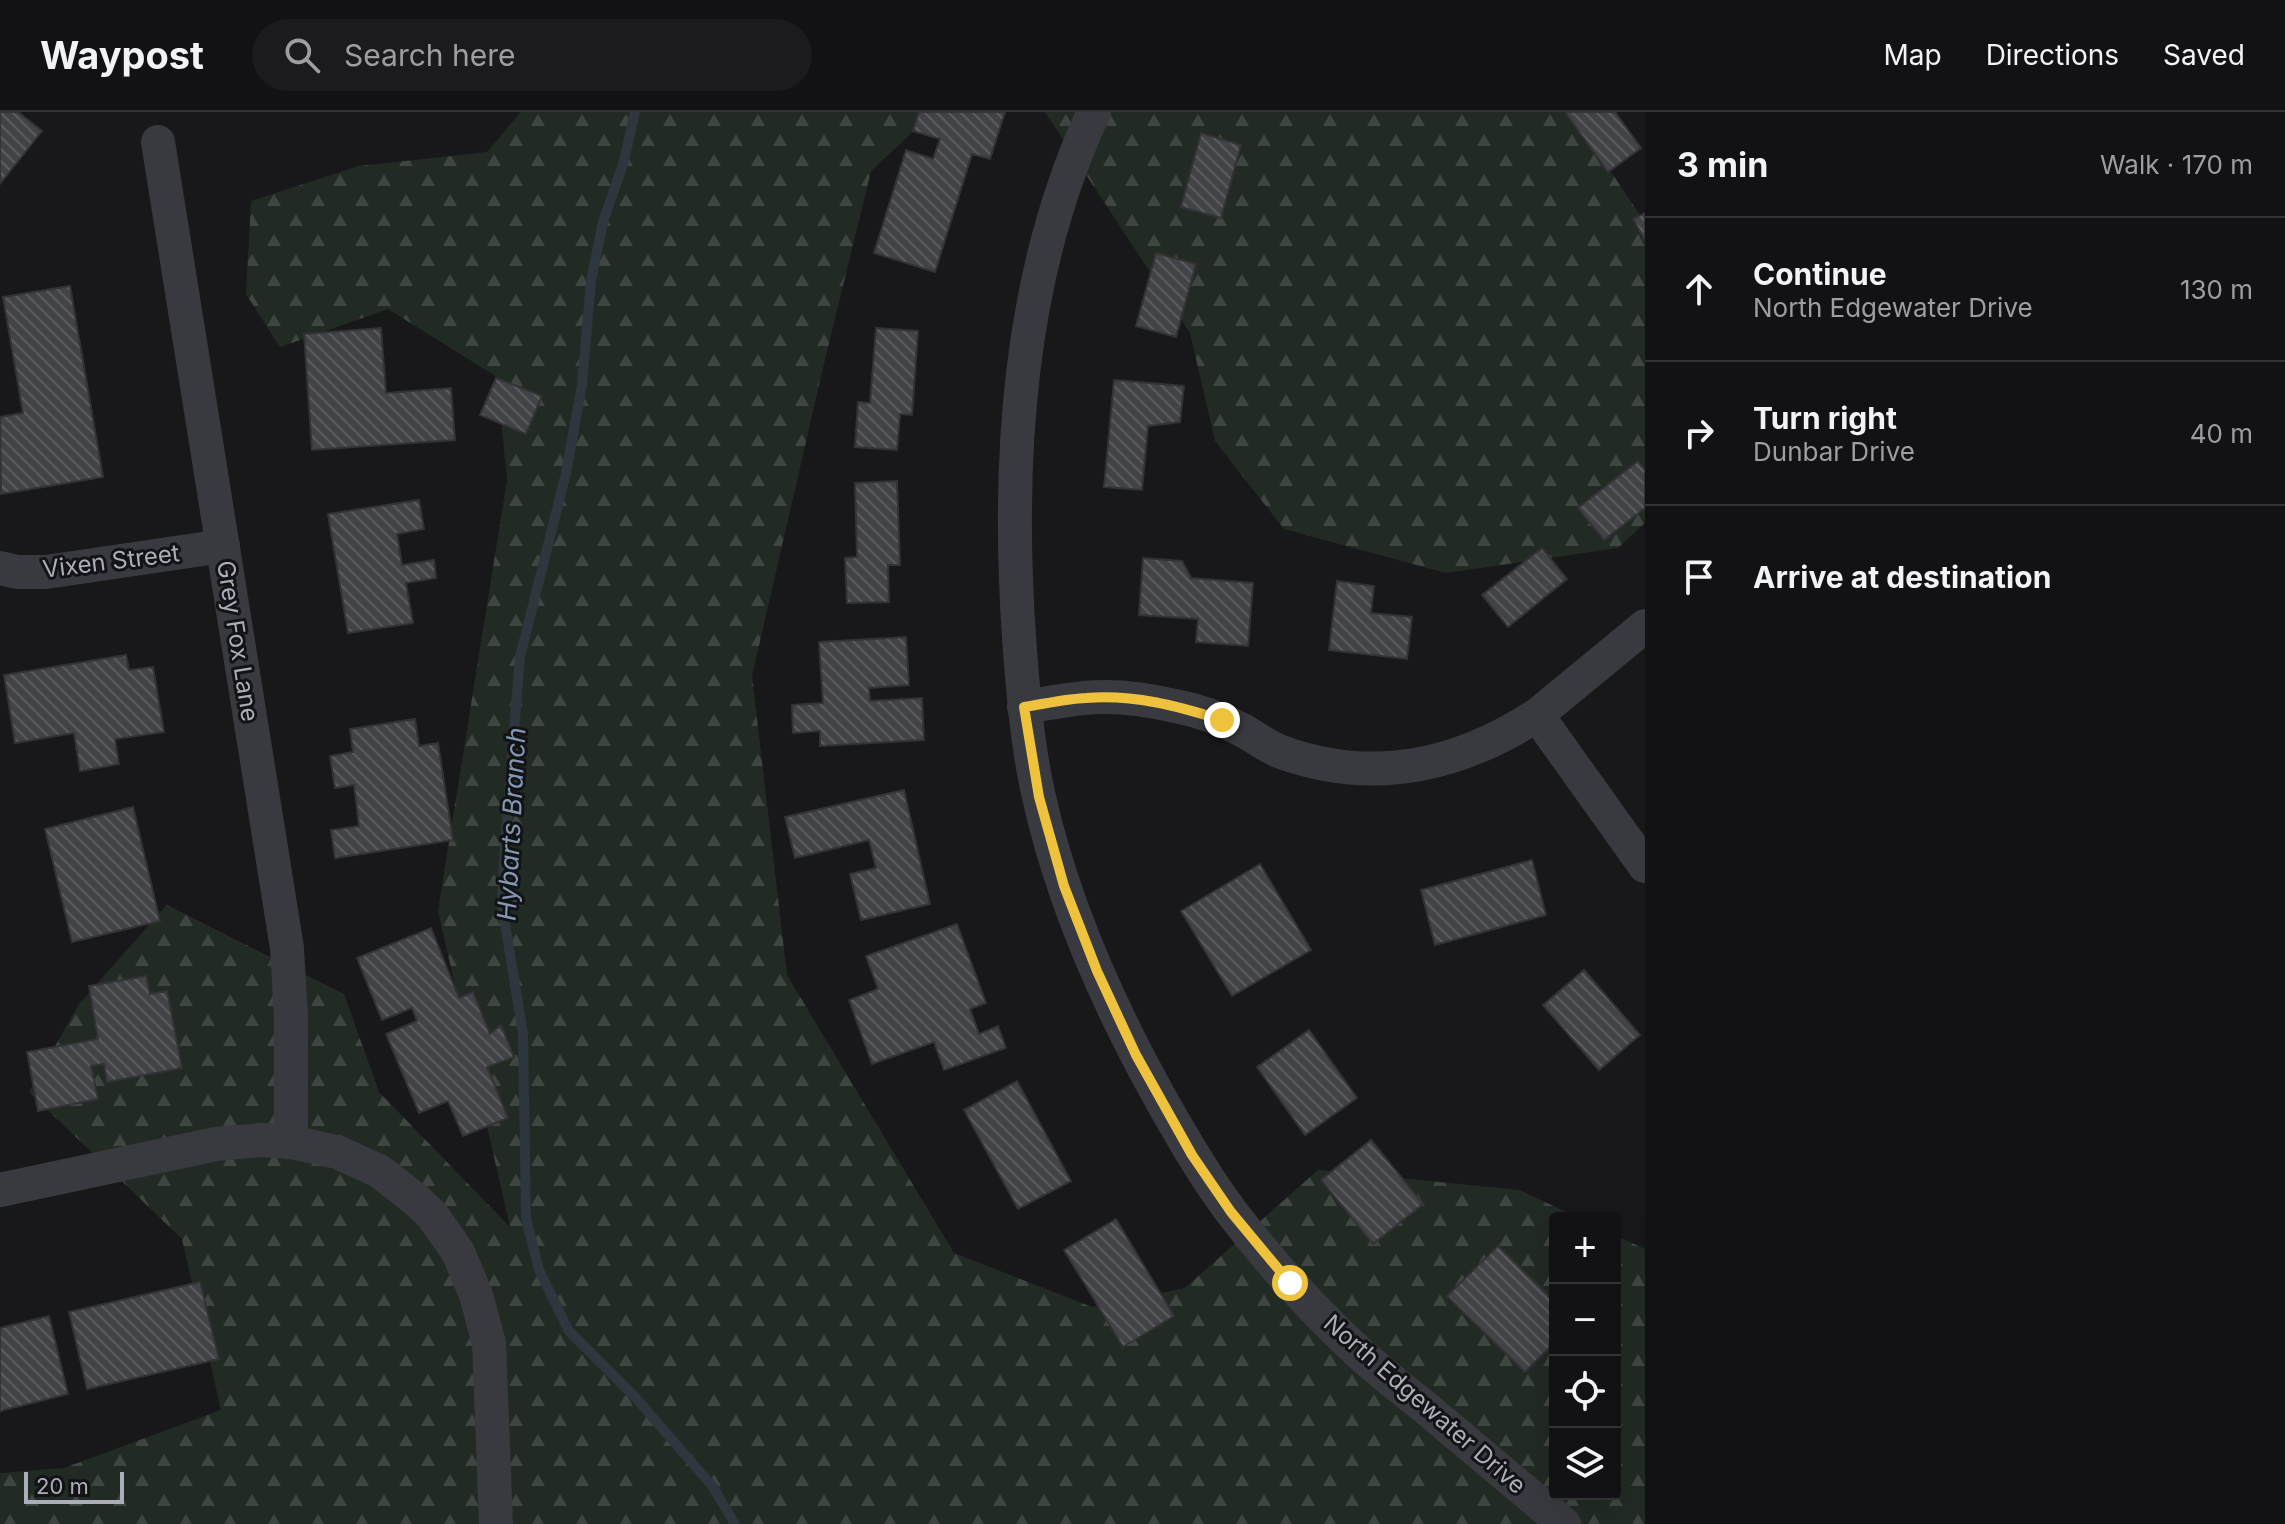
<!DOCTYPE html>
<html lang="en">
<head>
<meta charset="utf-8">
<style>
	:root { --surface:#121214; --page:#1b1b1d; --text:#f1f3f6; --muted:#9c9ea0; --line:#313234 }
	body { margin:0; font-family:Inter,sans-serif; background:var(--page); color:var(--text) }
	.controls { position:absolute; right:24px; bottom:24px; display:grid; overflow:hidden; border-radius:8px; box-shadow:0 8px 32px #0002 }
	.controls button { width:72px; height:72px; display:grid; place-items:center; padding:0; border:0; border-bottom:2px solid var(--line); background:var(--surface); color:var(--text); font:40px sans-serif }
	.scale { position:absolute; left:24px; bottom:20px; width:100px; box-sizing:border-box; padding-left:8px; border:4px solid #abaeb9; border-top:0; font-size:22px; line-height:28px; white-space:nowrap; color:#abaeb9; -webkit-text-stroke:6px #131315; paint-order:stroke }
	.stop { position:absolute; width:24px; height:24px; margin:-18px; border:6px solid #eec23d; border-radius:50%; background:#fff }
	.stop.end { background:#eec23d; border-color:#fff; box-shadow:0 2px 8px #0008 }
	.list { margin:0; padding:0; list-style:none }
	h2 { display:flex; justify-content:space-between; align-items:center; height:104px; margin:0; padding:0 32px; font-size:34px }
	h2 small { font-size:26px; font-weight:400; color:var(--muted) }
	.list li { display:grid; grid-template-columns:52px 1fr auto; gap:24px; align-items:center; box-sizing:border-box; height:144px; padding:0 32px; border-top:2px solid var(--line) }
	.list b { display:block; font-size:30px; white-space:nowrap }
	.list p { margin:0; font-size:26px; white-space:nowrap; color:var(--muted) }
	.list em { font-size:26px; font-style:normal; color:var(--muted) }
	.icon { flex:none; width:44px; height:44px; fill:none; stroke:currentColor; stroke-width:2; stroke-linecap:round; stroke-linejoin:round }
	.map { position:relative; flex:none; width:1645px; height:1412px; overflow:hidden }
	header { display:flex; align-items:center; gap:48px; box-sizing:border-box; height:112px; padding:0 40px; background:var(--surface); border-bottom:2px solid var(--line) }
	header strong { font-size:38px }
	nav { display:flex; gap:44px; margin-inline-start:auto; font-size:28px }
	.search { width:560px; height:72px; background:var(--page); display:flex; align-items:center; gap:20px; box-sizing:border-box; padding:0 28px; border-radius:44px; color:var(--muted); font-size:30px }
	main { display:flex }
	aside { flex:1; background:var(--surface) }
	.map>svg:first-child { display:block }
	.forest { fill:url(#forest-firs) }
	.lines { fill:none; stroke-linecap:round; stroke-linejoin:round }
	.stream { stroke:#2e363e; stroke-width:10 }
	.building { fill:url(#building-back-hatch); stroke:#333236; stroke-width:2 }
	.street { stroke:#393a3f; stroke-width:34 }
	.route { stroke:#eec23d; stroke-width:10 }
	.labels { text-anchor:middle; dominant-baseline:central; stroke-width:6; stroke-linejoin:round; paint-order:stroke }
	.street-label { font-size:24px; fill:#abaeb9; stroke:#131315 }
	.water-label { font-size:26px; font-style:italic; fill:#8398b3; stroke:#131315 }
</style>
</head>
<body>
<header>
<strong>Waypost</strong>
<div class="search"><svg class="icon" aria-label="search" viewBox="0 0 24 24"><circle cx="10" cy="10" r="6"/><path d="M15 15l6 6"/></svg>Search here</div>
<nav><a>Map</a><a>Directions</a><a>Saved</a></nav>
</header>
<main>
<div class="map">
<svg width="1645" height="1412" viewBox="0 0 1645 1412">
	<defs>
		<pattern id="forest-firs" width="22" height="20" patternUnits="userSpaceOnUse" patternTransform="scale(2)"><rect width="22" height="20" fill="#222a24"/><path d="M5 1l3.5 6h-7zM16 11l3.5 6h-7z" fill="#3f4642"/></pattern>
		<pattern id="building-back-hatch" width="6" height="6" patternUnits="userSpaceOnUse" patternTransform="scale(2)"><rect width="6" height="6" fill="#424347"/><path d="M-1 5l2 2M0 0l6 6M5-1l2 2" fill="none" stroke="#5b5c5f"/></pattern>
	</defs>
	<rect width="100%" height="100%" fill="#18181a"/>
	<!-- forest -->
	<g class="forest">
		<path d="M521,0H934L871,59L822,260L752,564L787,863L954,1141L1092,1195L1185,1176L1318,1058L1520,1078L1579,1106H1555V1382H1615V1123L1645,1137V1412H0V1361L64,1356L221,1298L182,1127L29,980L79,892L167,793L344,882L379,980L510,1115L438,799L507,368L497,265L388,197L280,235L246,182L251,89L359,54L487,40Z"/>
		<path d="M1045,0H1577L1588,25L1645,111V411L1618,436L1446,461L1284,417L1215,329L1190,221Z"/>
	</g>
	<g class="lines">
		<!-- stream -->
		<path class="stream" d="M635,0L624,49L603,110L591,169L582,273L566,361L520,545L505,732L502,793L523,922L526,1106L539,1158L569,1219L636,1286L713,1375L735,1412"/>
	</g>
	<!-- building -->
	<g class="building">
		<path d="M0,0H18L42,19L0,72Z"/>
		<path d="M919,0H1005L990,47L972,42L935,160L874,141L906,38L933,47L940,27L913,19Z"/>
		<path d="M1565,0H1615L1641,36L1608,60Z"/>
		<path d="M1201,21L1241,33L1221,106L1181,95Z"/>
		<path d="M1645,101V129L1633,107Z"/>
		<path d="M1156,141L1196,152L1176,225L1136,214Z"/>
		<path d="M70,174L103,365L1,382L0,305L23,301L3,185Z"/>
		<path d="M381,216L386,281L451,276L455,328L312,338L304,222Z"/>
		<path d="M876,216L918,219L912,303L900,302L897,338L855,335L858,290L870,291Z"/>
		<path d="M496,266L542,284L526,322L480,303Z"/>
		<path d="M1114,268L1184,274L1180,310L1148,314L1142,378L1104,375Z"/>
		<path d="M1638,349L1645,358V396L1604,428L1578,396Z"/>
		<path d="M897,369L900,453H888L889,490L847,491L845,446L857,445L855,371Z"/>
		<path d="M419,388L424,417L397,422L402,453L434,448L436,466L406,471L413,511L348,521L328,402Z"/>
		<path d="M1542,436L1567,467L1508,515L1482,483Z"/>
		<path d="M1143,446L1182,449L1191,466L1253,471L1248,534L1196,530L1198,507L1139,503Z"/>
		<path d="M1337,469L1374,474L1371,501L1412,505L1407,547L1329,538Z"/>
		<path d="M906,525L909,573L869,576L870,589L922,586L924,628L820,634V619L793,621L792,593L823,591L819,530Z"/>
		<path d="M126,543L129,558L153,555L164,620L115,627L119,652L80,659L74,621L15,631L4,563Z"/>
		<path d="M415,607L419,634L438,631L453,728L335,746L331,718L359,714L354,673L335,676L330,644L353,640L350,617Z"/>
		<path d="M904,678L930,792L861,808L850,762L876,756L869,728L795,746L785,705Z"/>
		<path d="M133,695L160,809L72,830L45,717Z"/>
		<path d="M1532,748L1546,803L1435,833L1421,778Z"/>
		<path d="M1260,752L1311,838L1232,884L1181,799Z"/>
		<path d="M957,812L986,891L970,897L979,922L998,914L1006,936L944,958L934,930L872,952L849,888L878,877L866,844Z"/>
		<path d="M431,816L459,886L473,880L490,922L501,913L514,945L487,955L508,1006L463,1024L448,989L419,1001L386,922L417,909L412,896L382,908L357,846Z"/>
		<path d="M1584,858L1640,923L1599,958L1543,893Z"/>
		<path d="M146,864L150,882L167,879L182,956L107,970L104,952L91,954L98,987L38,999L27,940L98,927L89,874Z"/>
		<path d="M1309,918L1357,986L1305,1023L1257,955Z"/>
		<path d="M1017,969L1071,1069L1018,1097L964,998Z"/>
		<path d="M1371,1028L1423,1092L1373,1132L1321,1068Z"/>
		<path d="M1116,1107L1174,1204L1123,1235L1064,1138Z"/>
		<path d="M1498,1134L1555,1190V1230L1525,1260L1447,1184Z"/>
		<path d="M200,1170L219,1247L87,1277L69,1200Z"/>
		<path d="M49,1204L68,1282L0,1299V1216Z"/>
	</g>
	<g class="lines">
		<!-- street -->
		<g class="street">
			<path d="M1094,0C1018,162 1007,349 1019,525C1023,578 1027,633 1039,685C1063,793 1110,897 1164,993C1185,1030 1207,1068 1233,1102C1270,1150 1309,1194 1353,1235C1376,1257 1402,1277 1427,1297C1473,1336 1519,1374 1564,1412"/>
			<path d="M158,30L287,836L291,905V1030"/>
			<path d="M0,456L17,460H46L223,434"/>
			<path d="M1024,595C1044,592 1064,588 1084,586C1114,583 1146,587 1175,594C1198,598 1224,608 1244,619C1256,626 1268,635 1281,640C1373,673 1457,655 1537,603L1645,514"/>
			<path d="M1537,603L1645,754"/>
			<path d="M0,1078L216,1032L261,1028L291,1030L337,1040L379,1059L415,1087L432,1103L458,1140L476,1183L489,1231L496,1412"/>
		</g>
	</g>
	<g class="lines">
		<!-- route -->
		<path class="route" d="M1222,608C1178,594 1133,582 1086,586C1065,587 1044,592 1024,595L1039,685L1064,774L1097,859L1136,943L1192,1043L1231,1100L1290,1171"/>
	</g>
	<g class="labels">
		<!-- street labels -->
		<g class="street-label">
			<text transform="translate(111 449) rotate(-7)">Vixen Street</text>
			<text transform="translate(238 529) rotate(81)">Grey Fox Lane</text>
			<text transform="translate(1425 1292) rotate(41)">North Edgewater Drive</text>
		</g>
		<!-- water labels -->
		<g class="water-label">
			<text transform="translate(511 712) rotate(-87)">Hybarts Branch</text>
		</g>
	</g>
</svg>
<div class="controls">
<button>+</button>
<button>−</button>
<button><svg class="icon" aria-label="locate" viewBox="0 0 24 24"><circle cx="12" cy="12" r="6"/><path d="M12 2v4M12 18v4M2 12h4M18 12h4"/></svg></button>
<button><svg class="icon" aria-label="layers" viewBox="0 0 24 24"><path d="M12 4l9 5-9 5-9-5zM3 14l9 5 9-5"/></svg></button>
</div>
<div class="scale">20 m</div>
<div class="stop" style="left:1290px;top:1171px"></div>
<div class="stop end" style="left:1222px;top:608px"></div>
</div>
<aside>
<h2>3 min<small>Walk · 170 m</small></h2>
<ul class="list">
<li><svg class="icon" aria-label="ahead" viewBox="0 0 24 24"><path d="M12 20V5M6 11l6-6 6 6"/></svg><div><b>Continue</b><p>North Edgewater Drive</p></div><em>130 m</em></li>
<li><svg class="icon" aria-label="right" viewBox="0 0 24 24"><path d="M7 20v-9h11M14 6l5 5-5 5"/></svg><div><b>Turn right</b><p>Dunbar Drive</p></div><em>40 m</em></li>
<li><svg class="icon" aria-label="arrive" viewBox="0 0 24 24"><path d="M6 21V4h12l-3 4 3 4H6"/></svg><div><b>Arrive at destination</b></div></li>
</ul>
</aside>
</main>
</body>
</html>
